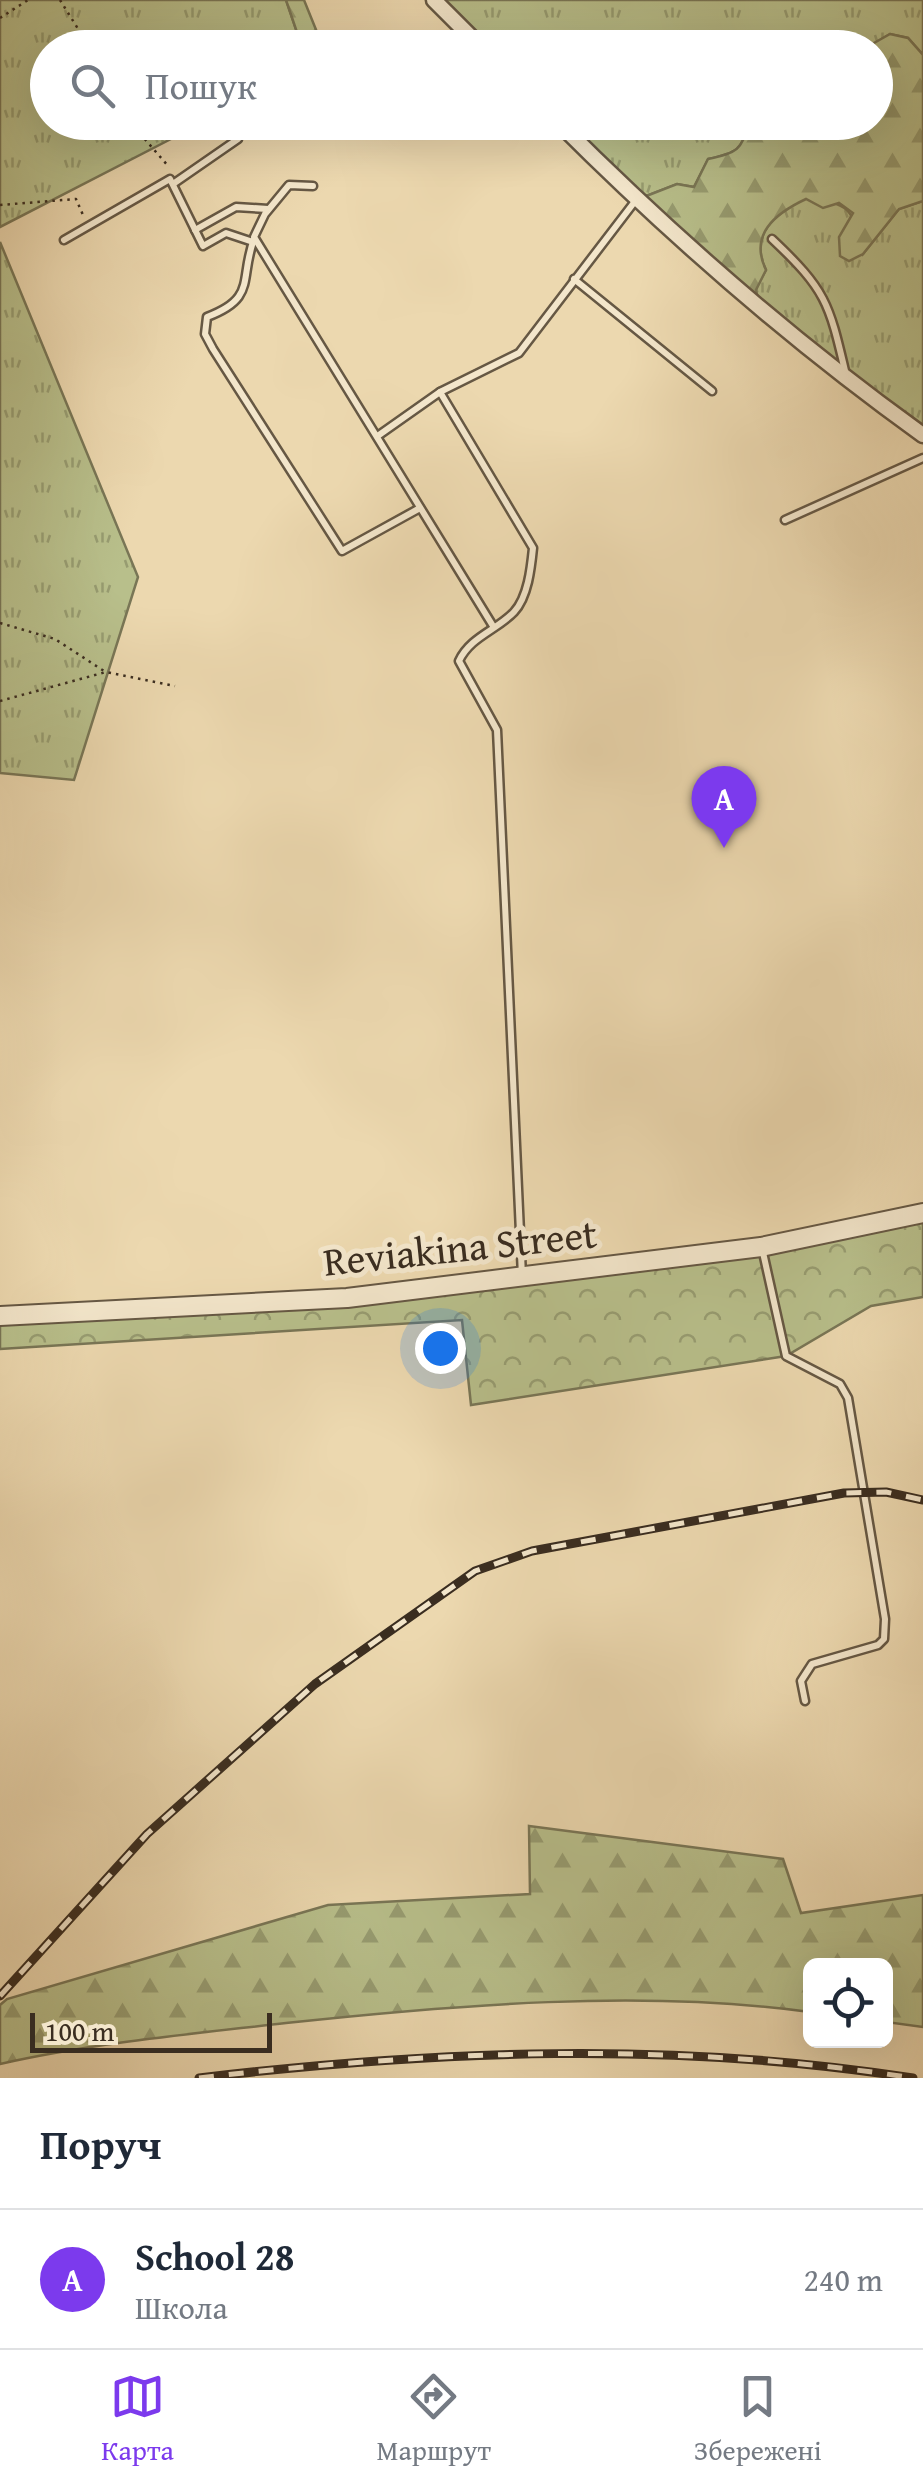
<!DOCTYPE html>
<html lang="uk">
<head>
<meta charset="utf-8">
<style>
	:root { --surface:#fff; --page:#f2f2f3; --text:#1f2937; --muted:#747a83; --line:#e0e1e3; --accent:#7c3aed }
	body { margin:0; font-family:"Gentium Book Plus",serif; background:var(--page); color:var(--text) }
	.controls { position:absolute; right:30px; bottom:30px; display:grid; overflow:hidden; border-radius:15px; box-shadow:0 10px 40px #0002 }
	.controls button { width:90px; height:90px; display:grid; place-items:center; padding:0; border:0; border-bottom:2px solid var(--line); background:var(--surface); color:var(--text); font:50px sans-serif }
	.scale { position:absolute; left:30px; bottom:25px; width:242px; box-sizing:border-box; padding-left:10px; border:5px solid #3a2d20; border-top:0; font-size:28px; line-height:35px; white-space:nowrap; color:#3a2d20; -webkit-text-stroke:8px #f3e6cb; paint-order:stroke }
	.you { position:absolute; left:440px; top:1348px; width:35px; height:35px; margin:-25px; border:8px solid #fff; border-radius:50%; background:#1a73e8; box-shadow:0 0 0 15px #1a73e833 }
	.badge { display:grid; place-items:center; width:65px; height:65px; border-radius:50%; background:var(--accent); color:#fff; font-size:32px; font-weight:700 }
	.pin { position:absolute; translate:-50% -82px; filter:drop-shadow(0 2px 5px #0008) }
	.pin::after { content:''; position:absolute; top:52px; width:35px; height:30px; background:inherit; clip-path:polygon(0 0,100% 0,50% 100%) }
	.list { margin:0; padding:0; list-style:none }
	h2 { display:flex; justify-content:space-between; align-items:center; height:130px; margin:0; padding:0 40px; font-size:42px }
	h2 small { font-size:32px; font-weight:400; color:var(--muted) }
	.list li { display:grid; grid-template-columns:65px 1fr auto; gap:30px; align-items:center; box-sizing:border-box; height:140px; padding:0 40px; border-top:2px solid var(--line) }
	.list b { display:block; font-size:38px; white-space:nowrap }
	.list p { margin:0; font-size:32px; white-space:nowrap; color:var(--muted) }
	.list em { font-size:32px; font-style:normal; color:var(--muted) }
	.icon { flex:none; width:55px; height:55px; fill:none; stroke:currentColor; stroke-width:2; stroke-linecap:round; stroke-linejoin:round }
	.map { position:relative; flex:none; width:923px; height:2078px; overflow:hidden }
	.search { position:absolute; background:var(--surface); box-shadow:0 10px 40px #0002; left:30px; right:30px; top:30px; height:110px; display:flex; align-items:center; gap:25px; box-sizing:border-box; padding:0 35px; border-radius:55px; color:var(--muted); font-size:38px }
	.sheet { height:270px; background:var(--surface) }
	nav { display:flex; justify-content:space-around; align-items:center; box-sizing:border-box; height:140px; border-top:2px solid var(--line); background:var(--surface); font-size:28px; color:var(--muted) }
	nav a { display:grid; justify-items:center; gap:5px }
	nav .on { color:var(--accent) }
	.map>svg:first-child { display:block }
	.grass { fill:url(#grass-tufts); stroke:#797656; stroke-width:2.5 }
	.forest { fill:url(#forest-firs); stroke:#797656; stroke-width:2.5 }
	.park { fill:url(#park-crowns); stroke:#797656; stroke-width:2.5 }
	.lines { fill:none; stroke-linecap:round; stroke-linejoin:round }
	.service-casing { stroke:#665844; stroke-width:11 }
	.minor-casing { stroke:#665844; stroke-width:19 }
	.tertiary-casing { stroke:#665844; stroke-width:22 }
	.path { stroke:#3a2d20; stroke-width:2.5; stroke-dasharray:2.5 5; stroke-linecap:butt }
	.service { stroke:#f3e6cb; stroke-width:6 }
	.minor { stroke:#f3e6cb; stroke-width:14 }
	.tertiary { stroke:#f3e6cb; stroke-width:18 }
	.rail-casing { stroke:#3a2d20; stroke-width:9 }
	.rail { stroke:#f3e6cb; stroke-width:5; stroke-dasharray:15; stroke-linecap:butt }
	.labels { text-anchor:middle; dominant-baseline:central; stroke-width:10; stroke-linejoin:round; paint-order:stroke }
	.street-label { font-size:40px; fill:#3a2d20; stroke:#f3e6cb }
</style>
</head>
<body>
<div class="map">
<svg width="923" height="2078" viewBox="0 0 923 2078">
	<defs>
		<pattern id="grass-tufts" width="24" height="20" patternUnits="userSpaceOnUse" patternTransform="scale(2.5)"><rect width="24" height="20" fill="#b8bf8b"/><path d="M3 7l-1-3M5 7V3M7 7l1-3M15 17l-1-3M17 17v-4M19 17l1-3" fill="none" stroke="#979c71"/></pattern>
		<pattern id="forest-firs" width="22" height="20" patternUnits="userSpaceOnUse" patternTransform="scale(2.5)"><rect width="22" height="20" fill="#b8bf8b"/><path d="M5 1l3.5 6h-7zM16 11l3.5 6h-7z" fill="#979c71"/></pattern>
		<pattern id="park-crowns" width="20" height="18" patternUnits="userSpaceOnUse" patternTransform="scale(2.5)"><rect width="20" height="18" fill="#b8bf8b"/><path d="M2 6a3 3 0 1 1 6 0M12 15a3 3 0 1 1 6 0" fill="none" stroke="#979c71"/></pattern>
	</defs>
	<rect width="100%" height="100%" fill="#ecd8af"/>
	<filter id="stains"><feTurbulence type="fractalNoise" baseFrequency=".002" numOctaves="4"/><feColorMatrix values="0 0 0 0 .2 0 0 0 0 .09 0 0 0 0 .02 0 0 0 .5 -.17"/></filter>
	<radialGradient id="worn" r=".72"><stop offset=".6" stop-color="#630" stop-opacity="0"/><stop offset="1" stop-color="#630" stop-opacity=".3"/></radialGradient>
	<!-- grass -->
	<g class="grass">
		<path d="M0,0H286L302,47L48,48V122L202,123L0,227Z"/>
		<path d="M434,0H923V55L908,38L890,34L867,48L482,47Z"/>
		<path d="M558,123H749C742,150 737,153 708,159L694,187L677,184L636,200Z"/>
		<path d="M806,198C854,204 852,210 863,254L899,209L923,201V435L761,311L755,290L766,270C749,235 774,214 806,198Z"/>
		<path d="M0,242L138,577L74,780L0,773Z"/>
	</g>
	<!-- forest -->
	<g class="forest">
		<path d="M286,0H304L323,47H302Z"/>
		<path d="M890,34L908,38L923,55V201L899,209L863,254L849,261L840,256L839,237L853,213L839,203L823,208L806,199C774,214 749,235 766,270L756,290L761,311L636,200L677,184L694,187L708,159C737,153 742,150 749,123L876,122V48L867,47Z"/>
		<path d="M529,1826L783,1859L801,1913L923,1895V2027L886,2022V1966H810V2012C644,1989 453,2005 286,2023C191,2034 93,2043 0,2064V2005L7,1999L328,1905L530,1894Z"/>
	</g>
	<!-- park -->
	<path class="park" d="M923,1213V1297L871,1306L786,1356L471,1405L462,1320L0,1349V1316L347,1298L761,1247Z"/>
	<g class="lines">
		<defs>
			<g id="service">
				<path d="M173,184L238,139"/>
				<path d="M313,186L289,185L265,214L254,237L493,626"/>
				<path d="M195,230L236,207L268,209"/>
				<path d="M254,239C239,280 257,298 207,317L205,334L213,349L342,551L420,508"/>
				<path d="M772,239C827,291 829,303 846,375"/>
				<path d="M64,240L170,179L203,246L226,233L253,242"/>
				<path d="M574,279L712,391"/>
				<path d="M440,392L533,548C531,568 528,597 514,612C497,630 470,637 459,661L497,730L522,1276"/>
				<path d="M379,435L440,392L519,353L636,200"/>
				<path d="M785,520L923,458"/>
				<path d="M762,1248L786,1356L840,1384L848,1398L885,1619L884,1639L878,1645L812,1664L801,1681L805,1701"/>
			</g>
			<g id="minor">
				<path d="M434,0L482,48"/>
				<path d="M558,122C672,236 792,341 923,435"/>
			</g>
			<path id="tertiary" d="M0,1316L347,1298L761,1247L923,1213"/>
		</defs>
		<!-- service casing -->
		<use href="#service" class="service-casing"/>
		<!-- minor casing -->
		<use href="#minor" class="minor-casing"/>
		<!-- tertiary casing -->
		<use href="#tertiary" class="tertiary-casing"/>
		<!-- path -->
		<g class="path">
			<path d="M60,0L90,48"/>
			<path d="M0,18L28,0"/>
			<path d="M130,122L169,167"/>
			<path d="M0,205L76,199L83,215"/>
			<path d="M0,623L55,639L104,671"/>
			<path d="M0,701L106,672L175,686"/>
		</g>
		<!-- service -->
		<use href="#service" class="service"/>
		<!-- minor -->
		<use href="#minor" class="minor"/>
		<!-- tertiary -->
		<use href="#tertiary" class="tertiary"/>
		<defs>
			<g id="rail">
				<path d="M0,1996L147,1834L315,1684L475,1571L532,1551L844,1493L886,1492L923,1500"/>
				<path d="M199,2078C435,2050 677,2041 913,2078"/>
			</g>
		</defs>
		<!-- rail casing -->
		<use href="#rail" class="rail-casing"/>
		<!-- rail -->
		<use href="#rail" class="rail"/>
	</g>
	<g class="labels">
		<!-- street labels -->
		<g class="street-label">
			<text transform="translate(460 1247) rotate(-6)">Reviakina Street</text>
		</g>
	</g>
	<rect width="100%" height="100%" filter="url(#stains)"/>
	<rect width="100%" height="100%" fill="url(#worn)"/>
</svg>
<div class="controls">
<button><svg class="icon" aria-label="locate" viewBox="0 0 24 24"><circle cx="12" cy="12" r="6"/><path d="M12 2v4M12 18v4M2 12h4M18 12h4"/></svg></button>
</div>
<div class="scale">100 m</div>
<div class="you"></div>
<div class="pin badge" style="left:724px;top:848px">A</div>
<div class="search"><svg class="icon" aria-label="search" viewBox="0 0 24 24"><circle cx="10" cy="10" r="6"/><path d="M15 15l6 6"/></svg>Пошук</div>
</div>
<section class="sheet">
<h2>Поруч<small></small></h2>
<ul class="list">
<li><span class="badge">A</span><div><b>School 28</b><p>Школа</p></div><em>240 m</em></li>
</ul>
</section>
<nav>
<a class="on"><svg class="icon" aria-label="map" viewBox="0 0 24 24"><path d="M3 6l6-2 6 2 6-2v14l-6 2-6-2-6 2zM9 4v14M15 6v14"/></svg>Карта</a>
<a><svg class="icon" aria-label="directions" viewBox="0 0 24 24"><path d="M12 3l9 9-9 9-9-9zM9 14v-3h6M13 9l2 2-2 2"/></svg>Маршрут</a>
<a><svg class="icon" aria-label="saved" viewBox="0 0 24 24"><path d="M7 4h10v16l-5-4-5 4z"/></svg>Збережені</a>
</nav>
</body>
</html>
